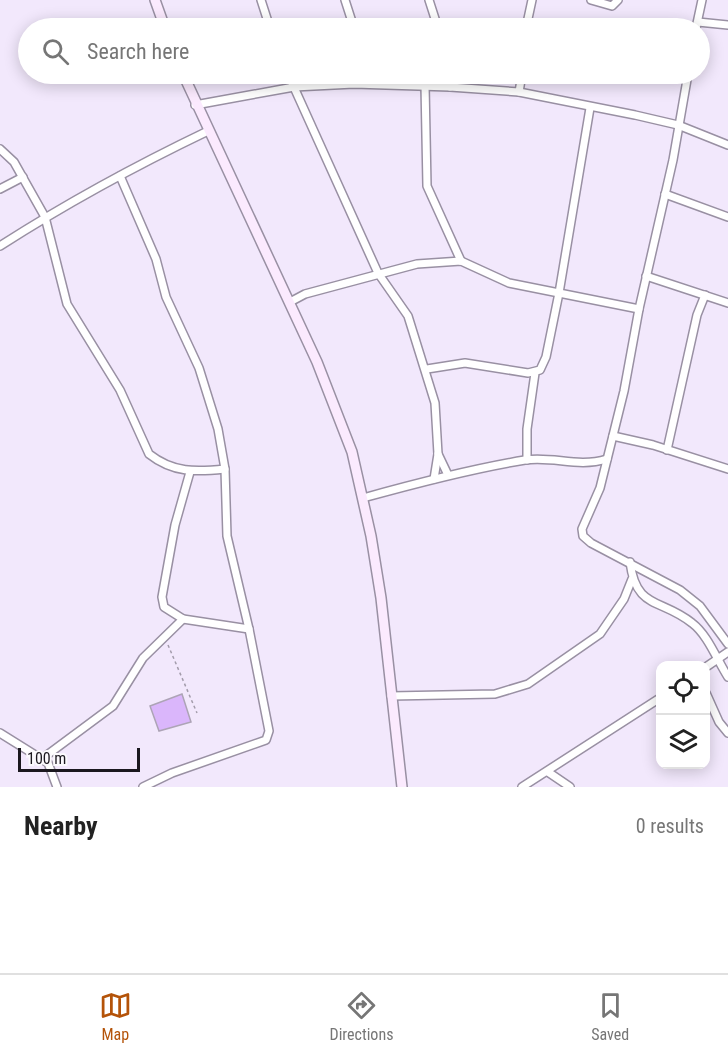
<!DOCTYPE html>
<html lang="en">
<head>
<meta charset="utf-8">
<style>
	:root { --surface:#fff; --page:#f6f6f6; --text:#222; --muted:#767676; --line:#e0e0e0; --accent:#b45309 }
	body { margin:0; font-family:"Roboto Condensed",sans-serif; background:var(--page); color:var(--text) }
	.controls { position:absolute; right:18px; bottom:18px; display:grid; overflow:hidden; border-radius:12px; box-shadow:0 3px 15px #0003 }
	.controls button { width:54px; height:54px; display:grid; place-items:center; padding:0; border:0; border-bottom:2px solid var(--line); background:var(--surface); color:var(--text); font:30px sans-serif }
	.scale { position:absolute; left:18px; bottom:15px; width:122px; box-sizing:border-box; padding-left:6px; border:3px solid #1b181f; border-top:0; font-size:16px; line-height:21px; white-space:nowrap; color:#1b181f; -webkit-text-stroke:4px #fbf9fd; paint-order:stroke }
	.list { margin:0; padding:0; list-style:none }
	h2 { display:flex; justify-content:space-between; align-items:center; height:78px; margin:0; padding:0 24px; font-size:26px }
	h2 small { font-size:20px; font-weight:400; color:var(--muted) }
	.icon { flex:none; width:33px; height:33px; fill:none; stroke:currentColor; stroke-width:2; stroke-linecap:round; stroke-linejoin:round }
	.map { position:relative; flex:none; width:728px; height:787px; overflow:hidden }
	.search { position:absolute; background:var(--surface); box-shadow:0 3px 15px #0003; left:18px; right:18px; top:18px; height:66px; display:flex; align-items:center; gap:15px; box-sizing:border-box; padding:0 21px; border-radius:33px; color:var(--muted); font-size:22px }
	.sheet { height:186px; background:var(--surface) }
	nav { display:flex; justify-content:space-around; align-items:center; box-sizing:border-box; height:84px; border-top:2px solid var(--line); background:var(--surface); font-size:16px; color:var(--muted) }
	nav a { display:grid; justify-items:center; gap:3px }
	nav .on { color:var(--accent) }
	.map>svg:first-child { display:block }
	.building { fill:#dab6fb; stroke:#ada4b6; stroke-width:1.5 }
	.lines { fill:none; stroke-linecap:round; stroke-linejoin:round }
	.street-casing { stroke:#9990a3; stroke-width:10 }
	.secondary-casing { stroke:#9990a3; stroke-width:12 }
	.path { stroke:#a39cab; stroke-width:1.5; stroke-dasharray:3 3; stroke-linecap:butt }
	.street { stroke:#fff; stroke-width:7 }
	.secondary { stroke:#fbeafe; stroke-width:9 }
</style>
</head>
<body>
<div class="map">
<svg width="728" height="787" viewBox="0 0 728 787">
	<rect width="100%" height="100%" fill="#f2e8fc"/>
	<!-- building -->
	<path class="building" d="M182,694L191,722L159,731L150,706Z"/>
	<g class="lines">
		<defs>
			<g id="street">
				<path d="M261,0L270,28"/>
				<path d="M345,0L354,28"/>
				<path d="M429,0L438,28"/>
				<path d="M591,0L612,6L618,0"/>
				<path d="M698,22L728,25"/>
				<path d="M526,28L532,0"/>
				<path d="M696,28L702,0"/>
				<path d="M288,74L378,273L408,316L435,403L438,454L434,479"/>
				<path d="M366,74L369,84"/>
				<path d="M449,74L450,87"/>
				<path d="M688,74L673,160L639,309L624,391L600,488L582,529L583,536L591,543L680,590L700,606L728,644"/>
				<path d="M425,85L427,186L461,261"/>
				<path d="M519,92L522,74"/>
				<path d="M195,105L294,87L354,84L450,87L519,92L635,115L678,125L728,145"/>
				<path d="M0,149L14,162L45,217L67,304L120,390L149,454C173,473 196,472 225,469"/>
				<path d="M120,176L156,259L166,297L199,368L218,429L225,469L227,536L249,629L269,731L266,740L172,773L143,787"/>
				<path d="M0,189L23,177"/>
				<path d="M665,194L728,217"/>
				<path d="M0,246C67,203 137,165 208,131"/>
				<path d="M646,276L728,303"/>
				<path d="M290,302L305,294L417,264L461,261L509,283L639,309"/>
				<path d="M427,369L465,363L528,373L540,370L546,357L559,293L590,108"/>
				<path d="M613,436L653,445L728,469"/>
				<path d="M667,450L697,315L705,295"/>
				<path d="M438,454L448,475"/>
				<path d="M527,460V429L535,373"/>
				<path d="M190,472L175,525L162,597L164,607L183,619L249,629"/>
				<path d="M363,498C417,483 470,469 525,460C555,456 577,468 607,459"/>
				<path d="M630,562C636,610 661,598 692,623C708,635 717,660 728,677"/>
				<path d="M706,667L728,652"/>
				<path d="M706,693L719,722L728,733"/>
				<path d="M391,696L495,694L528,684L600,634L624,599L632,579"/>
				<path d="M0,733L48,763L57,787"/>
				<path d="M43,758L113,706L143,658L183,619"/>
				<path d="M548,772L570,787"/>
				<path d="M522,787L660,698"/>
			</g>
			<g id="secondary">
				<path d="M155,0L165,28"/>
				<path d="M183,74L317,362L352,452L371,536L381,598L402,787"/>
			</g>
		</defs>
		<!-- street casing -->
		<use href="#street" class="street-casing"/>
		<!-- secondary casing -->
		<use href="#secondary" class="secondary-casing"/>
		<!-- path -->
		<path class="path" d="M168,645L197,713"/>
		<!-- street -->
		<use href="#street" class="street"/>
		<!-- secondary -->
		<use href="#secondary" class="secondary"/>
	</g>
</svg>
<div class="controls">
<button><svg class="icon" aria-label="locate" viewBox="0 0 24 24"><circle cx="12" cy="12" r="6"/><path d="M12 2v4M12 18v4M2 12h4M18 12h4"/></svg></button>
<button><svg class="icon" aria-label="layers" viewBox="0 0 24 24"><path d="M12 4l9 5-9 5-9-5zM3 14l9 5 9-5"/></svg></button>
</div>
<div class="scale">100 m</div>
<div class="search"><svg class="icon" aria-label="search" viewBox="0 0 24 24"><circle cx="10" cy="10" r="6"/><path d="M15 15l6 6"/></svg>Search here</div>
</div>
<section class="sheet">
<h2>Nearby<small>0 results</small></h2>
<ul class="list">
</ul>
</section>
<nav>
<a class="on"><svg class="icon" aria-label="map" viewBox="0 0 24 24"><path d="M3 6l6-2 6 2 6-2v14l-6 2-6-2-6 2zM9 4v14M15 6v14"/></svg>Map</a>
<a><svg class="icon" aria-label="directions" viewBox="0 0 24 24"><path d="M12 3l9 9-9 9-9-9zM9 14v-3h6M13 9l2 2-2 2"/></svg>Directions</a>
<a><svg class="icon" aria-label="saved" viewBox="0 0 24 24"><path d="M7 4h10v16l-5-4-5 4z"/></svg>Saved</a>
</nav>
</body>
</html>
